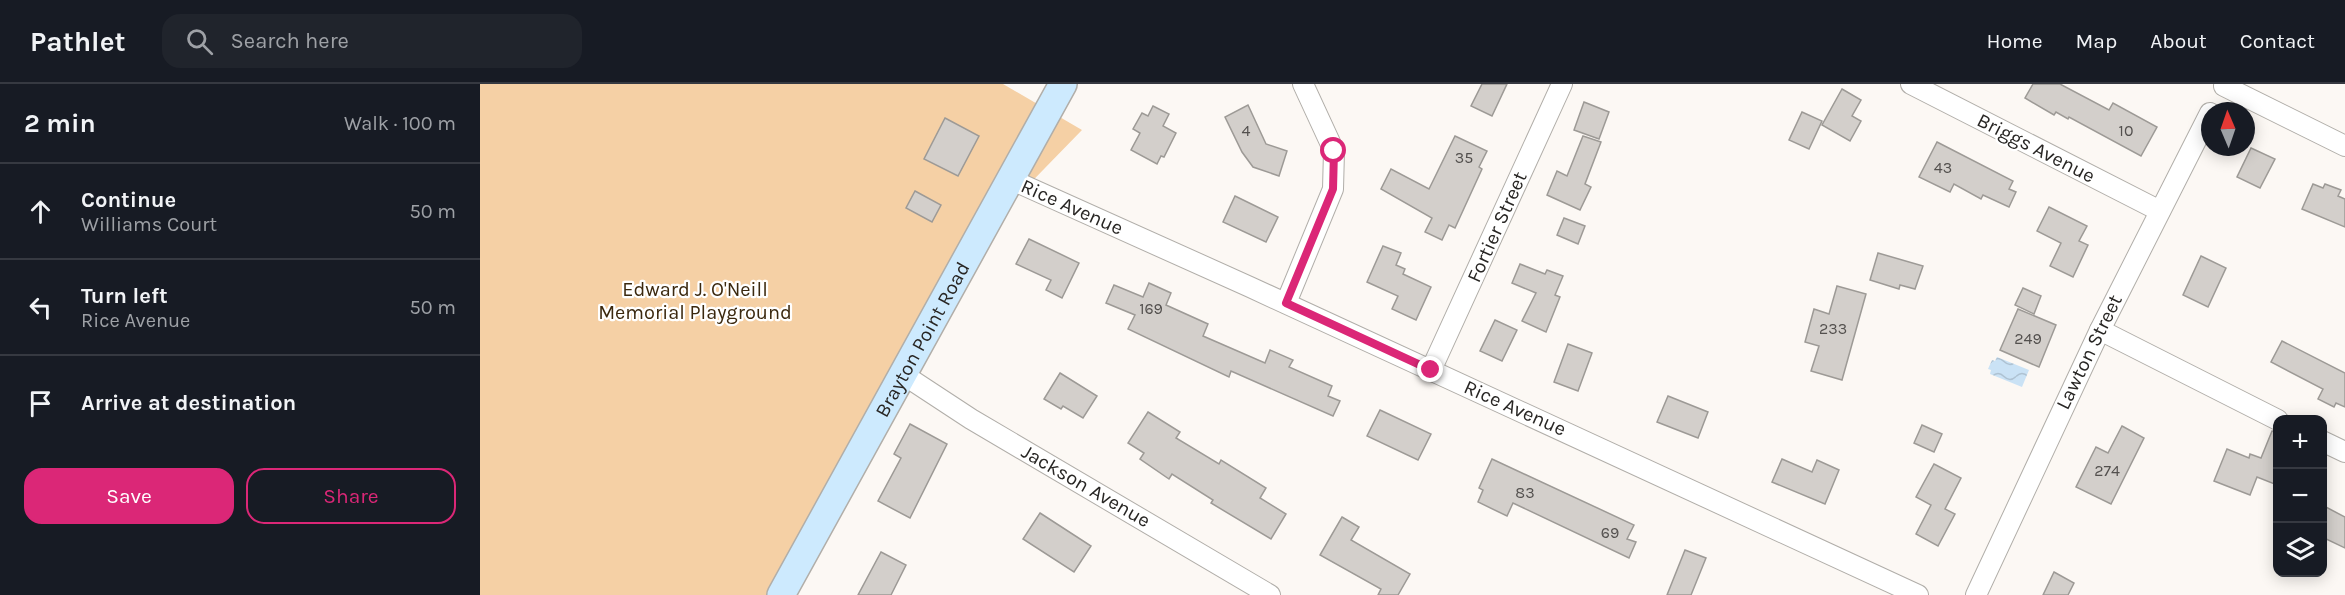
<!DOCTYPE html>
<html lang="en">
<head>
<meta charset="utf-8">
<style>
	:root { --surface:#171b24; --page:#20242c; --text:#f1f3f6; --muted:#9ea1a6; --line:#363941; --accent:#db2777 }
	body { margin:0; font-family:Karla,sans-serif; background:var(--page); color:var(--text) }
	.controls { position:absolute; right:18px; bottom:18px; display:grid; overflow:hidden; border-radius:12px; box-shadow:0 3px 15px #0003 }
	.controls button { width:54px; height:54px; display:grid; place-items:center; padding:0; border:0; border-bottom:2px solid var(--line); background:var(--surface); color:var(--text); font:30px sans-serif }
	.compass { position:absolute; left:1721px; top:18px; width:54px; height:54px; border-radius:50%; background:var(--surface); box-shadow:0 3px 15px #0003; rotate:358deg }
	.stop { position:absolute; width:18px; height:18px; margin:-14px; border:4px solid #db2777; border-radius:50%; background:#fff }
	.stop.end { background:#db2777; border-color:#fff; box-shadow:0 2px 6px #0008 }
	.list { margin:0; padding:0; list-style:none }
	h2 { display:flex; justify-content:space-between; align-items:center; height:78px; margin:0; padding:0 24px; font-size:26px }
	h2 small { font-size:20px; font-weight:400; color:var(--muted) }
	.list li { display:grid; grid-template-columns:39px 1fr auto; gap:18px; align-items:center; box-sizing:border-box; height:96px; padding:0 24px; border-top:2px solid var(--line) }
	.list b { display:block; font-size:22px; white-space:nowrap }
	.list p { margin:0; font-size:20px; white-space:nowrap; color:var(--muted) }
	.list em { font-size:20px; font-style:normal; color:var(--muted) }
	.actions { display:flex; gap:12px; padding:18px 24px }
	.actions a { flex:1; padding:14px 0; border:2px solid var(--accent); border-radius:18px; text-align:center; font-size:21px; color:var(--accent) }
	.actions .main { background:var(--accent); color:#fff }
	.icon { flex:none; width:33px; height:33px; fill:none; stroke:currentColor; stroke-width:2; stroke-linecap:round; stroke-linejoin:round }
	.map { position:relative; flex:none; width:1865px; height:511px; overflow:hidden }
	header { display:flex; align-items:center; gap:36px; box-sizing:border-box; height:84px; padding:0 30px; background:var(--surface); border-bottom:2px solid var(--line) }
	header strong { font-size:28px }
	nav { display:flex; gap:33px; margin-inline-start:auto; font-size:21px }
	.search { width:420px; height:54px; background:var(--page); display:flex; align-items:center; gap:15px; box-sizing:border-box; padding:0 21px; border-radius:18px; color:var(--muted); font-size:22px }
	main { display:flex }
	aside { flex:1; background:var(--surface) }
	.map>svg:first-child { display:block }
	.green { fill:#f5d0a5 }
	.water { fill:url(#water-waves) }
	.building { fill:#d3cfcb; stroke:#9d9a96; stroke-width:1.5 }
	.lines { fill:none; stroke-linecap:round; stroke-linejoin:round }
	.street-casing { stroke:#b1aea9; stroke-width:22 }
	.secondary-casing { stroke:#b1aea9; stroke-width:30 }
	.street { stroke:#fff; stroke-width:20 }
	.secondary { stroke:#cdeafe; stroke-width:27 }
	.route { stroke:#db2777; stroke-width:8 }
	.labels { text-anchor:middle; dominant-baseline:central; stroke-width:4.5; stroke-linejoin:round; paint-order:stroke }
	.number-label { font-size:16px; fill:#53504e }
	.street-label { font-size:20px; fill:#282624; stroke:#fff }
	.park-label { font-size:20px; fill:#3b280e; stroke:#fff }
</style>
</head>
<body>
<header>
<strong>Pathlet</strong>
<div class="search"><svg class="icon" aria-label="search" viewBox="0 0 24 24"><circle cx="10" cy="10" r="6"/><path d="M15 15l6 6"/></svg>Search here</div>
<nav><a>Home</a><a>Map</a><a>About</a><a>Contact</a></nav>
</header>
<main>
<aside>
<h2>2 min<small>Walk · 100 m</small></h2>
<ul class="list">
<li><svg class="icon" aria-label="ahead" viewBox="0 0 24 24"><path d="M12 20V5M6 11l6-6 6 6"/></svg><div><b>Continue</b><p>Williams Court</p></div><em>50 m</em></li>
<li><svg class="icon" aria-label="left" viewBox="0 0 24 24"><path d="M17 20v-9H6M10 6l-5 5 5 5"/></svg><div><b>Turn left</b><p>Rice Avenue</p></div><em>50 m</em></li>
<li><svg class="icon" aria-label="arrive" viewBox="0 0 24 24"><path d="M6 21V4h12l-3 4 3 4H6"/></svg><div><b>Arrive at destination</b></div></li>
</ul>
<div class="actions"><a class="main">Save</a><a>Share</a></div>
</aside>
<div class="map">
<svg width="1865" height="511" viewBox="0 0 1865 511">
	<defs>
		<pattern id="water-waves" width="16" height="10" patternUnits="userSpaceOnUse" patternTransform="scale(1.5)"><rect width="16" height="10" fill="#cae2f5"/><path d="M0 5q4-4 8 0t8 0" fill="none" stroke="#aec2d2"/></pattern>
	</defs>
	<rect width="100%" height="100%" fill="#fcf8f4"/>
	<!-- green -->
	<path class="green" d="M0,0H523L602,46L491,160L311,511H0Z"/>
	<!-- water -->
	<path class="water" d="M1517,273L1549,286L1542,303L1510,290L1511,286L1508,285L1512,276L1515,277Z"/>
	<!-- building -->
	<g class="building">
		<path d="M1002,0H1027L1012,32L991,22Z"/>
		<path d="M1553,0H1580L1629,26L1633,19L1677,43L1661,72L1589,33L1588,35L1576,28L1574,31L1545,14Z"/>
		<path d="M1362,5L1381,16L1372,32L1381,37L1370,57L1342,41Z"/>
		<path d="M1104,18L1129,28L1119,55L1094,46Z"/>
		<path d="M768,21L786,60L807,67L799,92L773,83L762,68L745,33Z"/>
		<path d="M673,22L689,30L683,42L696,49L684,73L681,72L677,80L651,66L660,49L653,45L662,29L668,32Z"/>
		<path d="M1322,28L1342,37L1329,65L1309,56Z"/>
		<path d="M465,34L499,52L478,92L444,75Z"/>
		<path d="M975,52L1007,67L999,83L1002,85L975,144L969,141L962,156L945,148L952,134L901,105L911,85L949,105Z"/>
		<path d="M1103,52L1121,58L1105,100L1111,103L1100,126L1067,111L1077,87L1087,92Z"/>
		<path d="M1457,58L1533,97L1529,105L1536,108L1529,123L1503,111L1501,115L1474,100L1470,108L1439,93Z"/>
		<path d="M1771,64L1795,75L1780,104L1757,93Z"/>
		<path d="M1833,100L1843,104L1845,100L1861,106L1858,112L1865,115V143L1822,125Z"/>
		<path d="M435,107L461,121L452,138L426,124Z"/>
		<path d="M755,112L798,133L786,158L743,138Z"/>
		<path d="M1569,123L1607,142L1599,157L1608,161L1593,193L1570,182L1581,159L1557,147Z"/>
		<path d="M1084,134L1105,142L1098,160L1077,151Z"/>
		<path d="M549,155L599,179L582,214L566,206L571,196L536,180Z"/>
		<path d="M903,162L921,169L916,181L925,185L923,190L951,203L936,236L912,225L918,212L887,198Z"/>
		<path d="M1398,169L1443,182L1435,205L1420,201L1419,205L1390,196Z"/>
		<path d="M1721,172L1746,184L1728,223L1703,211Z"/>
		<path d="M1040,180L1065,190L1067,186L1083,192L1075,211L1080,213L1066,248L1042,237L1056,209L1032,199Z"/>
		<path d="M669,199L691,209L686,221L728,240L723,252L785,279L790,266L813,276L809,283L852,302L848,312L860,317L853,332L751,287L749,293L648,245L655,231L626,219L634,201L663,213Z"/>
		<path d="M1357,202L1386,210L1362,296L1331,287L1339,262L1325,258L1334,225L1349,230Z"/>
		<path d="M1543,204L1561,212L1554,230L1535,221Z"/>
		<path d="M1538,225L1576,241L1559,283L1520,266Z"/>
		<path d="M1015,236L1037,246L1022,277L1000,267Z"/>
		<path d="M1802,257L1865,289V323L1856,319L1854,323L1838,315L1843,305L1791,278Z"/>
		<path d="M1088,260L1112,269L1098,307L1074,298Z"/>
		<path d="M580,289L617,312L603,334L583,322L581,325L564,315Z"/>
		<path d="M1188,312L1228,328L1218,354L1177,338Z"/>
		<path d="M900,326L951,350L938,376L887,352Z"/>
		<path d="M668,328L700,348L696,354L739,380L741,376L786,404L780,414L806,430L791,455L731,419L733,416L692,390L689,395L660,375L664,369L648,359Z"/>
		<path d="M430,340L467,360L430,434L398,417L421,374L414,370Z"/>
		<path d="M1442,341L1462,350L1454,368L1434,359Z"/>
		<path d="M1642,342L1664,354L1631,420L1596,403L1616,363L1628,369Z"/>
		<path d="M1792,347L1797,348V401L1777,393L1770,411L1734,397L1747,365L1769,374L1770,370L1781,374Z"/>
		<path d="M1012,375L1154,441L1147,455L1156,458L1149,474L1033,419L1027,432L998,418L1003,406L999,404Z"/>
		<path d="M1302,375L1332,388L1337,376L1359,386L1345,420L1292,398Z"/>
		<path d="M1454,380L1481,394L1465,425L1475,430L1458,462L1436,450L1451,421L1436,413Z"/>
		<path d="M1842,421L1865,433V464L1842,453Z"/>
		<path d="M560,429L611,462L594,488L543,455Z"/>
		<path d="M862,433L879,443L871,456L930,490L918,511H898L901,505L840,471Z"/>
		<path d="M1205,466L1226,474L1211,511H1187Z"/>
		<path d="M401,468L426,481L411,511H378Z"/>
		<path d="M1574,488L1594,499L1588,511H1563Z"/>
	</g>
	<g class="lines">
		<defs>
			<g id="street">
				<path d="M1431,0L1680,127"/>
				<path d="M1744,2L1865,62"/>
				<path d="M532,96L770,203L1438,511"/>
				<path d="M806,219L853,105L854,67L823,0"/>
				<path d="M1620,246L1798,336"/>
				<path d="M951,286L1082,0"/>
				<path d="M424,291L491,335L790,511"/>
				<path d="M1842,357L1865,368"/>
				<path d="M1496,511L1620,246L1730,29"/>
			</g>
			<g id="secondary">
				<path id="s1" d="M301,511L583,0"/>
			</g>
		</defs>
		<!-- street casing -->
		<use href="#street" class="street-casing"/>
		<!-- secondary casing -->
		<use href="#secondary" class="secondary-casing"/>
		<!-- street -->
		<use href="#street" class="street"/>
		<!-- secondary -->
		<use href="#secondary" class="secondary"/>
	</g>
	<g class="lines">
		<!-- route -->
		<path class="route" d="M854,67L853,105L806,219L951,286"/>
	</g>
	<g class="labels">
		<!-- number labels -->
		<g class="number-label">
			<text x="766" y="46">4</text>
			<text x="1646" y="46">10</text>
			<text x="984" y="73">35</text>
			<text x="1463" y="83">43</text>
			<text x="671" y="224">169</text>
			<text x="1353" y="244">233</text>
			<text x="1548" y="254">249</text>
			<text x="1627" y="386">274</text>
			<text x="1045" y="408">83</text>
			<text x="1130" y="448">69</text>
		</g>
		<!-- street labels -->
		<g class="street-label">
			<text transform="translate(1556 64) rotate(27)">Briggs Avenue</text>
			<text transform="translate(592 123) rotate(24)">Rice Avenue</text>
			<text transform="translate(1017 143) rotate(-66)">Fortier Street</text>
			<text stroke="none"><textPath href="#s1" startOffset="292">Brayton Point Road</textPath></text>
			<text transform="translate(1609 268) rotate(-64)">Lawton Street</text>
			<text transform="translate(1035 324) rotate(24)">Rice Avenue</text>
			<text transform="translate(606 402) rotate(30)">Jackson Avenue</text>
		</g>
		<!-- park labels -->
		<g class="park-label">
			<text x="215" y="205">Edward J. O'Neill<tspan x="215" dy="23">Memorial Playground</tspan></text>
		</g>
	</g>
</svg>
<div class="controls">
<button>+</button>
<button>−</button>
<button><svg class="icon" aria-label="layers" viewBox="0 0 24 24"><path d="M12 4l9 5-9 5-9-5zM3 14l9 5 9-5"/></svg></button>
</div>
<svg class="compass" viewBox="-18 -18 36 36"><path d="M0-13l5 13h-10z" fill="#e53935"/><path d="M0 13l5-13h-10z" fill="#9ea1a6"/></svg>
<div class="stop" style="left:854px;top:67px"></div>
<div class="stop end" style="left:951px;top:286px"></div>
</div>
</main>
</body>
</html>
